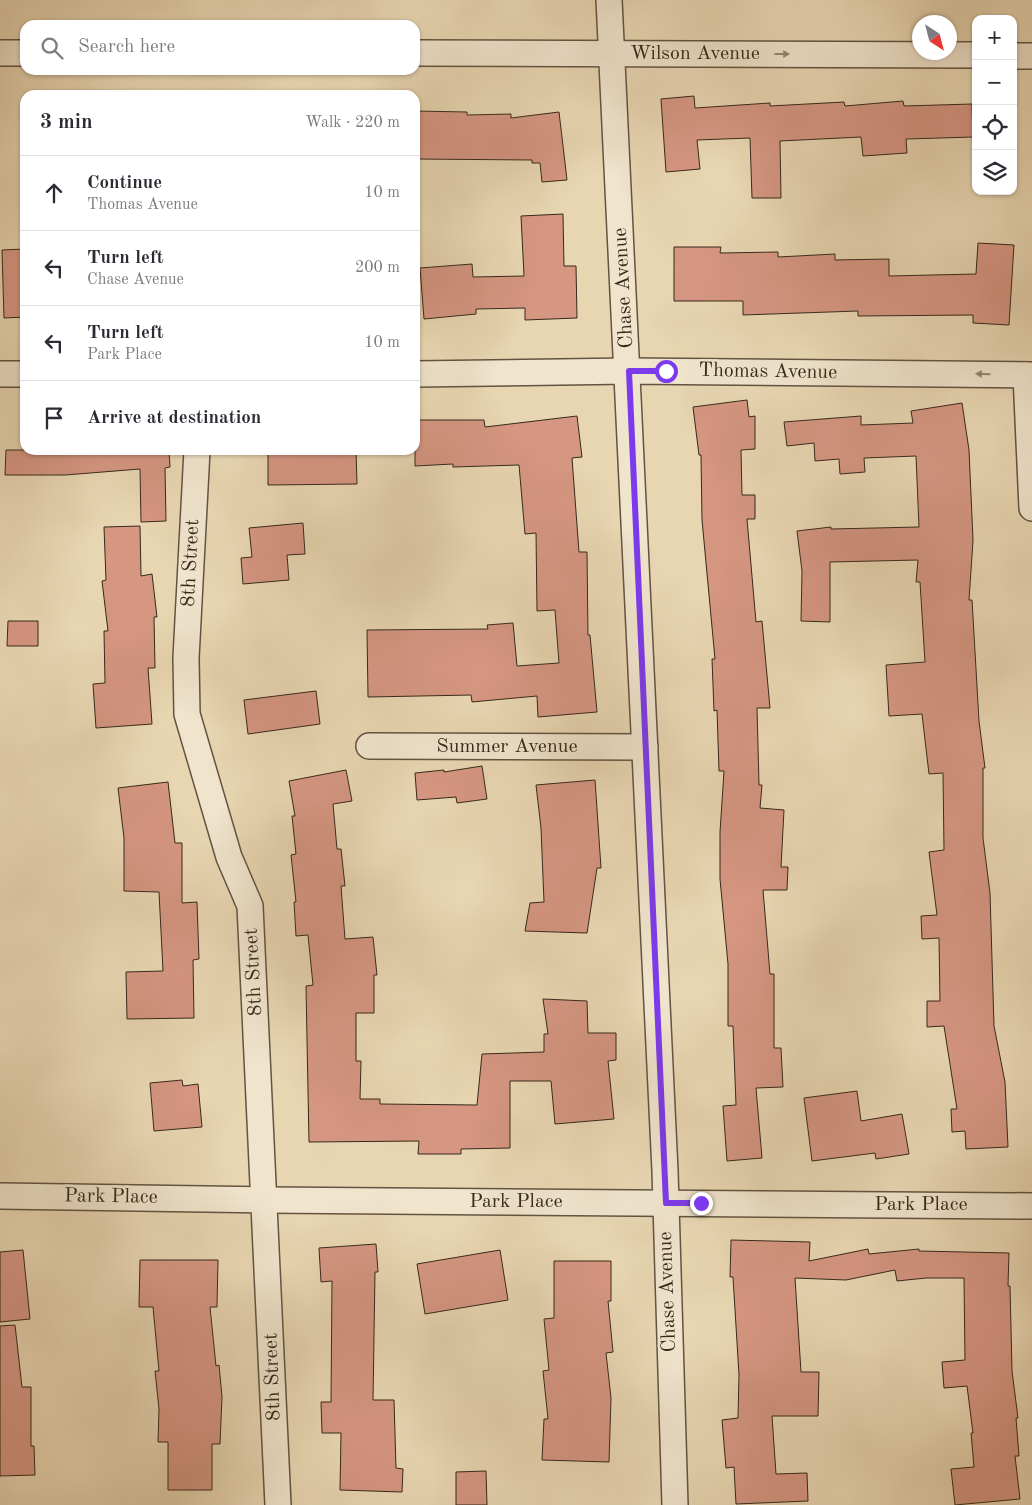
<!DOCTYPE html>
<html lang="en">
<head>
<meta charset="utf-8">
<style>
	:root { --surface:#fff; --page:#f2f2f3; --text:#2b2b33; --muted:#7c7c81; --line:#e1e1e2 }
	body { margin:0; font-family:"Old Standard TT",serif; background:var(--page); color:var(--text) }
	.controls { position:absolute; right:15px; top:15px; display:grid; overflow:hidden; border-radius:10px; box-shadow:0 1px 4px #0004 }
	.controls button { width:45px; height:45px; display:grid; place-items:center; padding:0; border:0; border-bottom:1px solid var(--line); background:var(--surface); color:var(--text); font:25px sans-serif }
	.compass { position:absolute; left:912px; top:15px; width:45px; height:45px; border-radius:50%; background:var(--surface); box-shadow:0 1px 4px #0004; rotate:144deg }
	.stop { position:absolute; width:15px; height:15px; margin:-11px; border:4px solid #7c3aed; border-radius:50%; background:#fff }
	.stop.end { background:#7c3aed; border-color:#fff; box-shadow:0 1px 5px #0008 }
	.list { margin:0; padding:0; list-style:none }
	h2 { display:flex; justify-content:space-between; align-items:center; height:65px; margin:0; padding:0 20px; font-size:21px }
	h2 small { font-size:16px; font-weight:400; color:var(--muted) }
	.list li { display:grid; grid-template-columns:32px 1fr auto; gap:15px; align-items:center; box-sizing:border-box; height:75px; padding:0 20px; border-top:1px solid var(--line) }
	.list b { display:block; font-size:19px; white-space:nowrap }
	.list p { margin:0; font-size:16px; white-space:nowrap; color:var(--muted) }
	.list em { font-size:16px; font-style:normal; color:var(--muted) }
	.icon { flex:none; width:28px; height:28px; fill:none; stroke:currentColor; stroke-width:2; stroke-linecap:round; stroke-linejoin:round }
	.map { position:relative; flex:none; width:1032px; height:1505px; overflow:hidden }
	.search { position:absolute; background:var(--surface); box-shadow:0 1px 4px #0004; left:20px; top:20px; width:400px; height:55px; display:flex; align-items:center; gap:12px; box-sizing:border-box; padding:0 18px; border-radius:15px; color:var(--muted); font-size:19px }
	.panel { position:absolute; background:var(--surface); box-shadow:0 1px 4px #0004; left:20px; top:90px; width:400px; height:365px; border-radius:15px }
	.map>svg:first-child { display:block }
	.building { fill:#d59682; stroke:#36291a }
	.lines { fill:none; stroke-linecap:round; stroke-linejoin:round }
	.street-casing { stroke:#625440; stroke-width:28 }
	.street { stroke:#f0e4cd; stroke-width:25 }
	.oneway { fill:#938674 }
	.route { stroke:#7c3aed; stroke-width:6 }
	.labels { text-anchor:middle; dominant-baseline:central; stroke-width:5; stroke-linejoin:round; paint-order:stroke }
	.street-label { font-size:20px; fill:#36291a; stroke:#f0e4cd }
</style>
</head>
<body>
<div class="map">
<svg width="1032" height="1505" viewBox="0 0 1032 1505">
	<rect width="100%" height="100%" fill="#e8d6b2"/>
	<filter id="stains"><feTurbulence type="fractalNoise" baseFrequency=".004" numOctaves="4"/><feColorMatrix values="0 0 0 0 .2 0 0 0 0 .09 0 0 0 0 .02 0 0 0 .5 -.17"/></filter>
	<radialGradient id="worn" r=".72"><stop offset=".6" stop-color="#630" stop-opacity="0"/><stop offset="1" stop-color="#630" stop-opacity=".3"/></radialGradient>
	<!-- building -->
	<g class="building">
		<path d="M694,96L695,108L770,103V106L844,102L845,106L903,101L904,106L972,104L973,137L906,139L907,153L863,156L861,137L780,141L781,198H752L750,138L697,140L700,169L666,172L661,99Z"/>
		<path d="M415,111L467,112V115L511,114V118L559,112L567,180L542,182L540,163H532V160L415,159Z"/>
		<path d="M563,214L564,266H576L577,318L525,320V308L476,309V314L424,319L420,268L472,264L473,277L524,276L521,216Z"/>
		<path d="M978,243L1014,245L1009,325L973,323V315L858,316V311L743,315V301H674V247H721L720,253L778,252V257L835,254V260L889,259V276L976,274Z"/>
		<path d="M25,249V317L4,318L2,250Z"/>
		<path d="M747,400L749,417L755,416V449L741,450L742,495H755V519H747L756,622L762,621L770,708H757L759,785H762L760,808L784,810L781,867H788L787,890H763L770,974H774V1048H781L783,1087L756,1088L762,1158L727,1161L723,1106L736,1105L733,1026H728V964L720,879V832L724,771H719L717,710L714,711L712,659H715L702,520L701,455H699L693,407Z"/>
		<path d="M962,403L969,450L973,540L969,600H972L979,721L985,768H983V838L990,893L994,1026L1005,1082L1008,1147L966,1149L965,1131L952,1132L951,1109H957L944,1026L927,1027V1001H940L939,938L922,939L921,916L937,915L929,852L944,850L943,773L929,774L922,714L889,716L886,665L925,662L920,582H916L918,560L830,562V622L801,621L802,571L797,531L831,527V529L919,527L916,456L864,458L865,472L840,474L839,459L815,461L814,443L787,446L784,422L861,416V425L913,423L911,411Z"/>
		<path d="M577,416L582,457L572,458L579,552H587L588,635H590L597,712L538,717L537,696L472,702L471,695L368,697L367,630L488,629L487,625L513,623L517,666L559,663L555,610L537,611L536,533L525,534L519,465L453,467V464L415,466V420H484L485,427Z"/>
		<path d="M6,450H169L170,467L165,468L166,521L141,522L140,469L65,475H5Z"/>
		<path d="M268,450H356L357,484L268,485Z"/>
		<path d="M303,523L305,554L287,555L289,580L243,584L241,558L252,557L249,528Z"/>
		<path d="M140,526L141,576L152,574L157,617H154L155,668H148L152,724L96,728L93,684L105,683L104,631H108L102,581L106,580L104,527Z"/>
		<path d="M8,621H38V646H7Z"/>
		<path d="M316,691L320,724L248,734L244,700Z"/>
		<path d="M482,766L487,799L457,803L456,797L417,800L415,773L444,770V772Z"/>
		<path d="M346,770L352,801L333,804L337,849H341L345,886H341L345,939L373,937L377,975H374V1013H356V1061H361L360,1099H380V1104L477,1105L482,1054L544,1052V1034H548L543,999L587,1001L588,1033H616V1060L608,1061L614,1119L555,1124L551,1081H510V1148L461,1149V1154H418L419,1141L309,1142L306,986L313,985L308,935L296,936L294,902H296L291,855L296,854L292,816H295L289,781Z"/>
		<path d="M595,780L601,868H597L587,933L525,931L530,903L544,902L541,828L536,785Z"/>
		<path d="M168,782L175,843H182V903L197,902L199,959L193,960L194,1018L127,1019L126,972L163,971L159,892L124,891V838L118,788Z"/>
		<path d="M182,1080L183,1086L198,1084L202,1127L154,1131L150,1083Z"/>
		<path d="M857,1091L861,1121L902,1114L909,1154L876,1159L875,1153L812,1161L804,1098Z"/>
		<path d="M731,1240L810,1242L809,1261L868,1249L869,1254L919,1249V1251L1009,1253L1008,1286H1010L1012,1371L1018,1418H1016L1019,1456H1015L1020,1499L955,1505L951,1469L974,1467L971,1433H973L967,1386L944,1388L942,1362L965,1360L964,1278H926L897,1281L895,1270L846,1280L795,1278L801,1372H819L818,1416H772L776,1474L807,1473L808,1501L736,1504L734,1467L726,1468L722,1420L738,1418L739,1375L733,1277H730Z"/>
		<path d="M376,1244L378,1272H375L373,1400H394L396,1468L403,1469L402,1492L340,1490L341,1433H322L321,1402H331L332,1281L321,1282L319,1248Z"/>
		<path d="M23,1250L30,1319L0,1322V1252Z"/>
		<path d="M500,1250L508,1300L425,1314L417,1264Z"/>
		<path d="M140,1260H218L217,1307H210L216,1366L219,1365L222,1397L220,1444H212V1490H168V1442H158L159,1409L155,1371H159L153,1307H139Z"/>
		<path d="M554,1261H611V1301H608L613,1352L606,1353L611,1398L609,1462L542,1460L544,1419H548L543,1371L549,1370L544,1319L554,1318Z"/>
		<path d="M15,1325L22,1387H31V1446H34L35,1475L0,1476V1326Z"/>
		<path d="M486,1471L487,1505H456V1472Z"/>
	</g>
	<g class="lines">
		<defs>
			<g id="street">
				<path d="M609,0L665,1171L675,1505"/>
				<path d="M0,53H25"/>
				<path d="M415,53L976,55"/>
				<path d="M1013,56H1032"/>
				<path d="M0,374H25"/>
				<path d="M415,374L629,371L1032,375"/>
				<path d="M1026,375L1032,508"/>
				<path d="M197,450L186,658L187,714L229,857L250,906L278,1505"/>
				<path d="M369,746L645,747"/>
				<path d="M0,1196L266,1200L1032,1206"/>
			</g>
		</defs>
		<!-- street casing -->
		<use href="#street" class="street-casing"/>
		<!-- street -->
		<use href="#street" class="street"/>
	</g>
	<!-- one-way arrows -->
	<defs><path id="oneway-solid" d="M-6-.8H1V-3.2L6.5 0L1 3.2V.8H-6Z" transform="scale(1.25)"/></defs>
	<g class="oneway">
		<use href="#oneway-solid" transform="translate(782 54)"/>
		<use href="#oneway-solid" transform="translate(983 374) rotate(-179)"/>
	</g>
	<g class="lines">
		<!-- route -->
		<path class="route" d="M666,371H629L666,1203H701"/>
	</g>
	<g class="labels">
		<!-- street labels -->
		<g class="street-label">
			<text x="695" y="54">Wilson Avenue</text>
			<text transform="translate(624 288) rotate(-93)">Chase Avenue</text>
			<text transform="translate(768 372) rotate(1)">Thomas Avenue</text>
			<text transform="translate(191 563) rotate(-87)">8th Street</text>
			<text x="507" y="747">Summer Avenue</text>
			<text transform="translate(254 972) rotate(-93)">8th Street</text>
			<text transform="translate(111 1197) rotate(1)">Park Place</text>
			<text x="516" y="1202">Park Place</text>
			<text x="921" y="1205">Park Place</text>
			<text transform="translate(668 1292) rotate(-92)">Chase Avenue</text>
			<text transform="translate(273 1377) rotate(-92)">8th Street</text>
		</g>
	</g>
	<rect width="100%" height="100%" filter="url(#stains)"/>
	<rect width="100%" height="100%" fill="url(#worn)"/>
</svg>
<div class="controls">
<button>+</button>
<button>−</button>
<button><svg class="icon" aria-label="locate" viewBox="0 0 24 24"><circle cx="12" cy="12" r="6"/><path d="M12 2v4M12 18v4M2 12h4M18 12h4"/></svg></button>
<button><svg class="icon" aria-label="layers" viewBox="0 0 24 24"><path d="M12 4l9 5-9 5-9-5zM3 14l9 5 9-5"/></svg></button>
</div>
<svg class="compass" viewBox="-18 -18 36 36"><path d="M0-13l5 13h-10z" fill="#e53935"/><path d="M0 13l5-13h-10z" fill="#7c7c81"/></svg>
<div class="stop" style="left:666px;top:371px"></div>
<div class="stop end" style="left:701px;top:1203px"></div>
<div class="search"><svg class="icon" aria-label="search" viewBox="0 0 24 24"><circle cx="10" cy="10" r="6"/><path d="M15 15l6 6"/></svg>Search here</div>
<section class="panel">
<h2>3 min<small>Walk · 220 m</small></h2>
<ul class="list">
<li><svg class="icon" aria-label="ahead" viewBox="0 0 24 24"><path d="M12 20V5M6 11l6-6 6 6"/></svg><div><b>Continue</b><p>Thomas Avenue</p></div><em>10 m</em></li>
<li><svg class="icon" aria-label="left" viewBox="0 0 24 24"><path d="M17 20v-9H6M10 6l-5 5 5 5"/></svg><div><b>Turn left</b><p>Chase Avenue</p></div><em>200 m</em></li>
<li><svg class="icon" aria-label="left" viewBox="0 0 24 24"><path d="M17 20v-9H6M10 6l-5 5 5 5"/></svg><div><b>Turn left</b><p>Park Place</p></div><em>10 m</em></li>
<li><svg class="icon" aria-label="arrive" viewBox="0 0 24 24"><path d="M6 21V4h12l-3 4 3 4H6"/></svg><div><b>Arrive at destination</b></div></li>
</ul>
</section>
</div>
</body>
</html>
